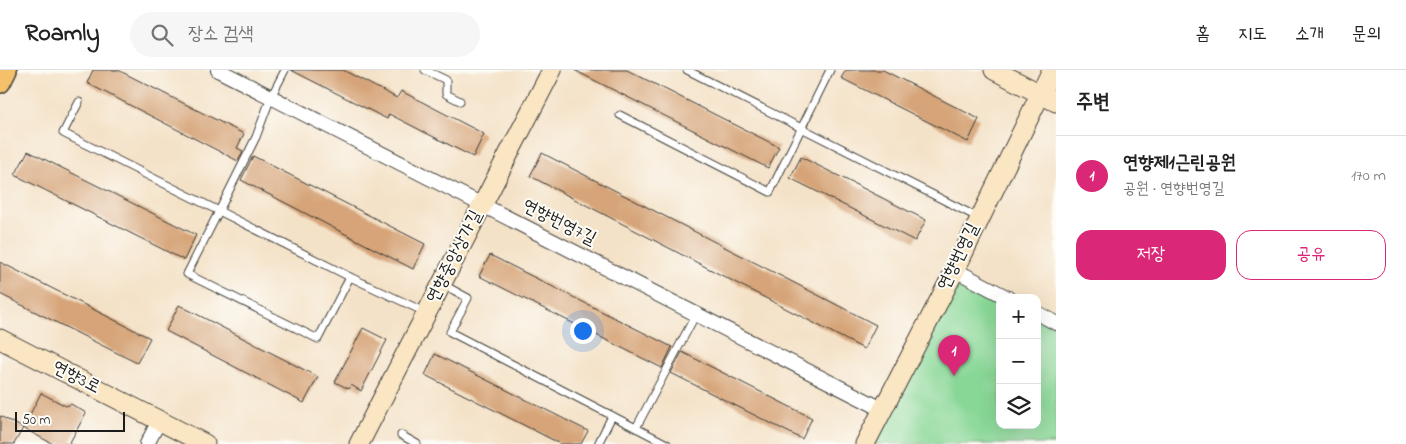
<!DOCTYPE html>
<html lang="ko">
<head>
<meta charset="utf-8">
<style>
	:root { --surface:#fff; --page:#f6f6f6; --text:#222; --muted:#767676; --line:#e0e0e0; --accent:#db2777 }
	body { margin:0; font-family:"Indie Flower","Poor Story",sans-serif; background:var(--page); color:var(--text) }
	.controls { position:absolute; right:15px; bottom:15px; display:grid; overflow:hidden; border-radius:10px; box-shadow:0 5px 20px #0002 }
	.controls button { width:45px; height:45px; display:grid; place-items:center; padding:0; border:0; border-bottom:1px solid var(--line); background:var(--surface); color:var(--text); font:25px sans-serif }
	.scale { position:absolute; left:15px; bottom:12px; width:110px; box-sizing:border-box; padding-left:5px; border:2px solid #1c1c1c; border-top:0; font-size:14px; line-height:18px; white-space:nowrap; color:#1c1c1c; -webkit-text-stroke:4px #fdfcf7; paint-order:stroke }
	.you { position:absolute; left:582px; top:260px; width:18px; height:18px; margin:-12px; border:4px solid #fff; border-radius:50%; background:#1a73e8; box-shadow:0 0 0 8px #1a73e833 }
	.badge { display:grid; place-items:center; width:32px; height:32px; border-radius:50%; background:var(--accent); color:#fff; font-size:16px; font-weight:700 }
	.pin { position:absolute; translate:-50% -41px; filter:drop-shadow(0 1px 2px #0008) }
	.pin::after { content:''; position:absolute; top:26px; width:18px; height:15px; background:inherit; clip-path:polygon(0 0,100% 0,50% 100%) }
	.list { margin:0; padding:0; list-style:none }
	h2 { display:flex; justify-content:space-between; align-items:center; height:65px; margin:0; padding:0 20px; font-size:21px }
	h2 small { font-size:16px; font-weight:400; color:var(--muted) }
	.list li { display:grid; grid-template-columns:32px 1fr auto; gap:15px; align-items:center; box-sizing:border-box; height:80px; padding:0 20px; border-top:1px solid var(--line) }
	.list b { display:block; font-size:19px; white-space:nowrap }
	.list p { margin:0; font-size:16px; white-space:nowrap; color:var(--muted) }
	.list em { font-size:16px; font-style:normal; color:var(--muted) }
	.actions { display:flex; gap:10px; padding:15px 20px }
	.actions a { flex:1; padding:11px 0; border:1px solid var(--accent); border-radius:15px; text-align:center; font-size:18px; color:var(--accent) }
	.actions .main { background:var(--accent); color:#fff }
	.icon { flex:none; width:28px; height:28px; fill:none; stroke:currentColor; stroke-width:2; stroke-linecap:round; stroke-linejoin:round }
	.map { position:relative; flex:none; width:1056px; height:374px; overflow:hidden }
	header { display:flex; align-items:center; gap:30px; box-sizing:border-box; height:70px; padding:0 25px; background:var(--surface); border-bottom:1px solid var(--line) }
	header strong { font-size:24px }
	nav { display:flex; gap:28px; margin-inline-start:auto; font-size:18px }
	.search { width:350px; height:45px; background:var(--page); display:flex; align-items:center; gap:12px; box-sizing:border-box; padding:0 18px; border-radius:28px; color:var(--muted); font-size:19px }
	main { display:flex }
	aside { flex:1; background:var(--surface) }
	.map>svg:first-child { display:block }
	.green { fill:#88d796; stroke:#527a59 }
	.building { fill:#d6a478 }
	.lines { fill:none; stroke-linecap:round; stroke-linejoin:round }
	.lane-casing { stroke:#3c3a36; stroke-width:9 }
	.street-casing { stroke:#3c3a36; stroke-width:16 }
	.secondary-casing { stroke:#3c3a36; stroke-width:21 }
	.primary-casing { stroke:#3c3a36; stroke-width:24 }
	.lane { stroke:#fff; stroke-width:7 }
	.street { stroke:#fff; stroke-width:14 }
	.secondary { stroke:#fbe6c3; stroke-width:19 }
	.primary { stroke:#f4c16a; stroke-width:21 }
	.labels { text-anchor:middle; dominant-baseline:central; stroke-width:4; stroke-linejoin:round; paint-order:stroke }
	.street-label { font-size:18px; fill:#1c1c1c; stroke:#fdfcf7 }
</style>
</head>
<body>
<header>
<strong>Roamly</strong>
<div class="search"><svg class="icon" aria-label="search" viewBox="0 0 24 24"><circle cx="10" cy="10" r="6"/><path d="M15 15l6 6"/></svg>장소 검색</div>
<nav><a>홈</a><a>지도</a><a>소개</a><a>문의</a></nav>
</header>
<main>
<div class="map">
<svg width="1056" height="374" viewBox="0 0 1056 374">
	<rect width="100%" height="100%" fill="#fdfcf7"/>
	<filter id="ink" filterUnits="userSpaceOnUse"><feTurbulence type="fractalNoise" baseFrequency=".02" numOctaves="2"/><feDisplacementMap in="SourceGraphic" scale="10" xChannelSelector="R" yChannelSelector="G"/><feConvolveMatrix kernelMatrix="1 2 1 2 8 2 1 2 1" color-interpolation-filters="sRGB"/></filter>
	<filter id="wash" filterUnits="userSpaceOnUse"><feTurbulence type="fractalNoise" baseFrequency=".0096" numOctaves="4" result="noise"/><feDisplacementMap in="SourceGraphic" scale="20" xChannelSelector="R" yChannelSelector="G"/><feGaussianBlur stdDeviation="1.12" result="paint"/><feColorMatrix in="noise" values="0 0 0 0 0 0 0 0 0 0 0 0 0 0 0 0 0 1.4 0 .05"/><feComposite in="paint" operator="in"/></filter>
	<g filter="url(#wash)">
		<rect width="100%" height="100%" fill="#f4e2c8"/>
		<!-- green -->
		<path class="green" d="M970,213L1000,228V355H1037V247L1056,257V374H874L954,215Z"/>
		<g id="blocks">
			<!-- building -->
			<g class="building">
				<path d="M93,0H118L244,64L237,78L243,81L238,91L87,13Z"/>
				<path d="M291,0H343L397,28L401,21L484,64L473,87L389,44L387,49Z"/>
				<path d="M574,0H627L779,77L768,98Z"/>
				<path d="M846,0H883L979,49L968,72L841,8Z"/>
				<path d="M28,81L196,165L184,190L15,105Z"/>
				<path d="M542,83L876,255L864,279L530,106Z"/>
				<path d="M253,86L425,174L413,199L241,110Z"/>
				<path d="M801,87L926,150L915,171L790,108Z"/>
				<path d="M490,185L672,277L662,298L479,206Z"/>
				<path d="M0,192L150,268L137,293L0,224Z"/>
				<path d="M179,235L318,307L304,333L166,261Z"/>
				<path d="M363,258L387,270L361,321L351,315L349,319L335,312Z"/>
				<path d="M682,282L812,348L802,369L671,303Z"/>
				<path d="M435,284L588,361L581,374H561L425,305Z"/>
				<path d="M41,323L66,336L71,334L86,343L69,374H53L23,358Z"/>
				<path d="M0,346L23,358L14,374H0Z"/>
			</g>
		</g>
	</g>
	<g filter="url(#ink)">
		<use href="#blocks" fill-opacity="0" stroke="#3c3a36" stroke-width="1"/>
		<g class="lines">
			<defs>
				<g id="lane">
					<path d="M285,0L271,27L256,67L219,141L350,207L427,243"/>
					<path d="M425,0L446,10V24L460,31"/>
					<path d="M687,0L979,148"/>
					<path d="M79,32L63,63L219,141L187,204L318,269L350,207"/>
					<path d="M620,45L770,122L830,0"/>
					<path d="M442,214L468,228L450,262L667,374"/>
					<path d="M636,358L696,244"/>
					<path d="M401,365L417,374"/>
					<path d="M598,374L612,346"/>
				</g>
				<g id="street">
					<path d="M218,0L882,339"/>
					<path d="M955,200L1008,228"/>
					<path d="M1037,243L1056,253"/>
					<path d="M147,374L159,351"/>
				</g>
				<g id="secondary">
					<path d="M994,0L1056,32"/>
					<path d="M0,269L205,374"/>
					<path d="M359,374L552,0"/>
					<path d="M865,374L955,200L1052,0"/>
				</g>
				<path id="primary" d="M0,12L6,0"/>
			</defs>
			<!-- lane casing -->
			<use href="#lane" class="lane-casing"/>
			<!-- street casing -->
			<use href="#street" class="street-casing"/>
			<!-- secondary casing -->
			<use href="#secondary" class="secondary-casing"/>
			<!-- primary casing -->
			<use href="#primary" class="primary-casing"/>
			<!-- lane -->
			<use href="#lane" class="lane"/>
			<!-- street -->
			<use href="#street" class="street"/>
			<!-- secondary -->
			<use href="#secondary" class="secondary"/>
			<!-- primary -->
			<use href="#primary" class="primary"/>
		</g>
	</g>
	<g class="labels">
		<!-- street labels -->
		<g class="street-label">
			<text transform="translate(559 153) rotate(27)">연향번영7길</text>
			<text transform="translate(455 187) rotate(-63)">연향중앙상가길</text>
			<text transform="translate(959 187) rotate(-64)">연향번영길</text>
			<text transform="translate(76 308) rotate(27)">연향3로</text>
		</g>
	</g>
</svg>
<div class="controls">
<button>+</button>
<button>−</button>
<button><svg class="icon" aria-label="layers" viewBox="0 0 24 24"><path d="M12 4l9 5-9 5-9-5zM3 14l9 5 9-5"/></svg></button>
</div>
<div class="scale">50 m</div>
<div class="you"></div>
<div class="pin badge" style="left:954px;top:306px">1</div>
</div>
<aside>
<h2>주변<small></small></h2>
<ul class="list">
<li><span class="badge">1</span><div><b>연향제1근린공원</b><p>공원 · 연향번영길</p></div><em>170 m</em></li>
</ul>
<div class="actions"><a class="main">저장</a><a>공유</a></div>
</aside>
</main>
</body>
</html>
